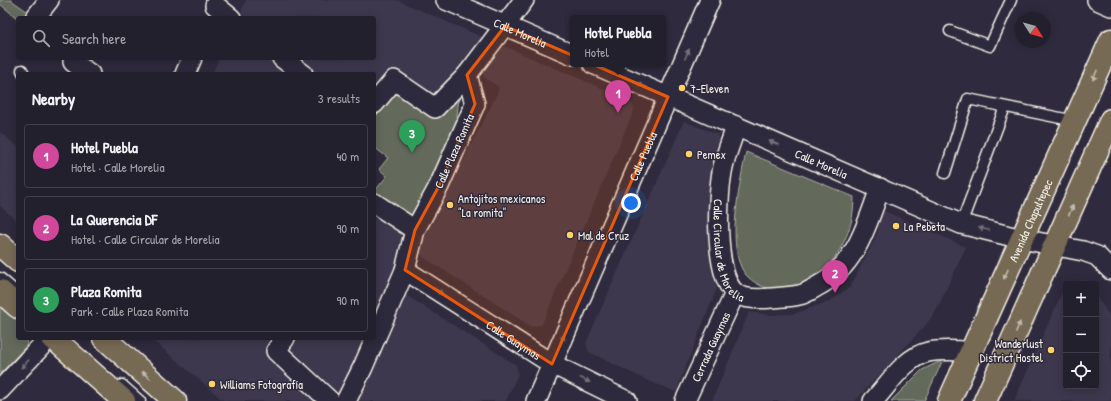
<!DOCTYPE html>
<html lang="en">
<head>
<meta charset="utf-8">
<style>
	:root { --surface:#23202e; --page:#2b2836; --text:#f1f3f6; --muted:#a3a3aa; --line:#403e4a; --accent:#8c9099 }
	body { margin:0; font-family:"Patrick Hand",sans-serif; background:var(--page); color:var(--text) }
	.controls { position:absolute; right:12px; bottom:12px; display:grid; overflow:hidden; border-radius:4px; box-shadow:0 2px 10px #0003 }
	.controls button { width:36px; height:36px; display:grid; place-items:center; padding:0; border:0; border-bottom:1px solid var(--line); background:var(--surface); color:var(--text); font:20px sans-serif }
	.compass { position:absolute; left:1015px; top:12px; width:36px; height:36px; border-radius:50%; background:var(--surface); box-shadow:0 2px 10px #0003; rotate:127deg }
	.you { position:absolute; left:631px; top:203px; width:14px; height:14px; margin:-10px; border:3px solid #fff; border-radius:50%; background:#1a73e8; box-shadow:0 0 0 6px #1a73e833 }
	.badge { display:grid; place-items:center; width:26px; height:26px; border-radius:50%; background:var(--accent); color:#fff; font-size:13px; font-weight:700 }
	.pin { position:absolute; translate:-50% -33px; filter:drop-shadow(0 1px 2px #0008) }
	.pin::after { content:''; position:absolute; top:21px; width:14px; height:12px; background:inherit; clip-path:polygon(0 0,100% 0,50% 100%) }
	.popup { position:absolute; left:570px; top:15px; width:96px; height:52px; box-sizing:border-box; display:grid; place-content:center; border-radius:4px; background:var(--surface); filter:drop-shadow(0 1px 3px #0005); font-size:13px; white-space:nowrap; color:var(--muted) }
	.popup b { font-size:15px; color:var(--text) }
	.popup::after { content:''; position:absolute; left:50%; top:100%; margin-left:-8px; border:8px solid transparent; border-top-color:var(--surface) }
	.list { margin:0; padding:0; list-style:none }
	h2 { display:flex; justify-content:space-between; align-items:center; height:52px; margin:0; padding:0 16px; font-size:17px }
	h2 small { font-size:13px; font-weight:400; color:var(--muted) }
	.list li { display:grid; grid-template-columns:26px 1fr auto; gap:12px; align-items:center; box-sizing:border-box; height:64px; margin:0 8px 8px; padding:0 8px; border:1px solid var(--line); border-radius:4px }
	.list b { display:block; font-size:15px; white-space:nowrap }
	.list p { margin:0; font-size:13px; white-space:nowrap; color:var(--muted) }
	.list em { font-size:13px; font-style:normal; color:var(--muted) }
	.icon { flex:none; width:22px; height:22px; fill:none; stroke:currentColor; stroke-width:2; stroke-linecap:round; stroke-linejoin:round }
	.map { position:relative; flex:none; width:1111px; height:401px; overflow:hidden }
	.search { position:absolute; background:var(--surface); box-shadow:0 2px 10px #0003; left:16px; top:16px; width:360px; height:44px; display:flex; align-items:center; gap:10px; box-sizing:border-box; padding:0 14px; border-radius:4px; color:var(--muted); font-size:15px }
	.panel { position:absolute; background:var(--surface); box-shadow:0 2px 10px #0003; left:16px; top:72px; width:360px; height:268px; border-radius:4px }
	.map>svg:first-child { display:block }
	.built { fill:#3e374d }
	.green { fill:#636a5c; stroke:#acaea2 }
	.lines { fill:none; stroke-linecap:round; stroke-linejoin:round }
	.service-casing { stroke:#f4f1e8; stroke-width:13 }
	.minor-casing { stroke:#f4f1e8; stroke-width:22 }
	.primary-casing { stroke:#f4f1e8; stroke-width:25 }
	.service { stroke:#2f2a3d; stroke-width:10 }
	.minor { stroke:#2f2a3d; stroke-width:19 }
	.primary { stroke:#776a54; stroke-width:22 }
	.oneway { fill:#747079 }
	.oneway2 { fill:#c2bbad }
	.marked { fill:#e8590c; fill-opacity:0.2; stroke:#e8590c; stroke-width:3; stroke-linejoin:round }
	.poi-dot { fill:#ffd166; stroke:#2f2a3d; stroke-width:1.5 }
	.labels { text-anchor:middle; dominant-baseline:central; stroke-width:3; stroke-linejoin:round; paint-order:stroke }
	.street-label { font-size:12px; fill:#f4f1e8; stroke:#2f2a3d }
	.poi-label { font-size:12px; fill:#f4f1e8; stroke:#2f2a3d; text-anchor:start }
</style>
</head>
<body>
<div class="map">
<svg width="1111" height="401" viewBox="0 0 1111 401">
	<rect width="100%" height="100%" fill="#2f2a3d"/>
	<filter id="ink" filterUnits="userSpaceOnUse"><feTurbulence type="fractalNoise" baseFrequency=".025" numOctaves="2"/><feDisplacementMap in="SourceGraphic" scale="8" xChannelSelector="R" yChannelSelector="G"/><feConvolveMatrix kernelMatrix="1 2 1 2 8 2 1 2 1" color-interpolation-filters="sRGB"/></filter>
	<g filter="url(#ink)">
		<!-- built -->
		<g class="built">
			<path d="M246,0H397L482,37L435,104L374,100V74H317L296,58H374V18H242L239,16Z"/>
			<path d="M499,44L631,101L634,110L542,324L532,327L423,257L420,253V247L444,198L497,94L499,87L485,78L481,70Z"/>
			<path d="M219,58H271L291,74H212Z"/>
			<path d="M684,121L719,135L708,194L707,217L708,246L717,288L676,392L646,380L589,352L586,343Z"/>
			<path d="M0,132L18,147V222L0,206Z"/>
			<path d="M880,209L966,247L936,311L925,326L855,401H712L749,312L770,315L793,314L830,301L850,287L873,243L878,231Z"/>
			<path d="M380,212L412,234L374,319V220Z"/>
			<path d="M1087,280L1089,284H1066V386H1096V295L1111,318V401H1014L1066,283Z"/>
			<path d="M406,295L516,365L518,374L506,401H354L383,349Z"/>
			<path d="M150,338H280L322,401H224Z"/>
			<path d="M292,338H365L339,395L288,351V343Z"/>
		</g>
		<!-- green -->
		<g class="green">
			<path d="M0,0H11L31,14L28,18L18,19L0,4Z"/>
			<path d="M393,84L435,113L459,99L456,123L411,223L374,196V192L387,176L379,169L388,158L374,147V109Z"/>
			<path d="M746,152L854,197C854,204 853,212 852,219C844,254 812,298 771,289C760,287 747,279 742,269C727,240 740,183 746,152Z"/>
			<path d="M0,300L18,316V338H26L27,345L0,374Z"/>
			<path d="M943,360L924,401H891L922,370Z"/>
		</g>
		<g class="lines">
			<defs>
				<g id="service">
					<path d="M950,31L990,46L1011,0"/>
					<path d="M22,70L24,74"/>
					<path d="M945,173L968,99L1075,121"/>
					<path d="M961,224L1005,107"/>
					<path d="M0,278L13,289"/>
					<path d="M122,385L140,401"/>
				</g>
				<g id="minor">
					<path id="s1" d="M446,0L573,55"/>
					<path d="M1097,0L1111,6"/>
					<path d="M215,5L231,18"/>
					<path d="M35,18L49,0"/>
					<path d="M282,58L303,74"/>
					<path d="M73,62L90,74"/>
					<path id="s2" d="M593,64L961,224L1022,239L1083,251L1097,256L1111,270"/>
					<path d="M185,74L192,58"/>
					<path d="M467,75L524,0"/>
					<path d="M374,104L394,80L435,108L467,75L475,104L439,186L415,230L374,203"/>
					<path id="s3" d="M736,126C732,140 726,153 723,167C717,194 714,272 734,292C742,300 761,299 772,298C781,297 791,297 799,295C805,294 811,290 816,287C855,267 866,228 880,188"/>
					<path id="s4" d="M405,270L552,364L627,401"/>
					<path d="M285,338L276,351L330,401"/>
					<path d="M0,390L49,338"/>
					<path d="M346,401L363,367L405,270L415,230"/>
					<path id="s5" d="M536,401L710,0"/>
					<path id="s6" d="M685,401L735,293"/>
					<path d="M873,401C888,385 905,357 928,352C941,349 957,351 971,351"/>
				</g>
				<g id="primary">
					<path d="M0,245L18,261"/>
					<path d="M0,291L18,307"/>
					<path d="M53,338L124,401"/>
					<path d="M104,338L175,401"/>
					<path id="s7" d="M949,401L1111,40"/>
					<path d="M985,401L1111,120"/>
				</g>
			</defs>
			<!-- service casing -->
			<use href="#service" class="service-casing"/>
			<!-- minor casing -->
			<use href="#minor" class="minor-casing"/>
			<!-- primary casing -->
			<use href="#primary" class="primary-casing"/>
			<!-- service -->
			<use href="#service" class="service"/>
			<!-- minor -->
			<use href="#minor" class="minor"/>
			<!-- primary -->
			<use href="#primary" class="primary"/>
		</g>
		<!-- one-way arrows -->
		<defs><path id="oneway-solid" d="M-6-.8H1V-3.2L6.5 0L1 3.2V.8H-6Z"/></defs>
		<g class="oneway">
			<use href="#oneway-solid" transform="translate(687 54) rotate(-66)"/>
			<use href="#oneway-solid" transform="translate(642 85) rotate(-156)"/>
			<use href="#oneway-solid" transform="translate(774 143) rotate(-157)"/>
			<use href="#oneway-solid" transform="translate(984 229) rotate(-166)"/>
			<use href="#oneway-solid" transform="translate(438 291) rotate(33)"/>
			<use href="#oneway-solid" transform="translate(562 340) rotate(-66)"/>
			<use href="#oneway-solid" transform="translate(25 364) rotate(133)"/>
			<use href="#oneway-solid" transform="translate(585 380) rotate(26)"/>
		</g>
		<g class="oneway2">
			<use href="#oneway-solid" transform="translate(1095 75) rotate(114)"/>
			<use href="#oneway-solid" transform="translate(1071 210) rotate(-66)"/>
			<use href="#oneway-solid" transform="translate(1006 274) rotate(114)"/>
			<use href="#oneway-solid" transform="translate(1018 327) rotate(-66)"/>
			<use href="#oneway-solid" transform="translate(146 375) rotate(-138)"/>
		</g>
	</g>
	<!-- marked area -->
	<path class="marked" d="M505,26L668,97L552,364L405,270L415,230L439,186L475,104L467,75Z"/>
	<!-- markers -->
	<g class="poi-dot">
		<circle cx="682" cy="88" r="4"/>
		<circle cx="689" cy="154" r="4"/>
		<circle cx="450" cy="205" r="4"/>
		<circle cx="896" cy="226" r="4"/>
		<circle cx="570" cy="235" r="4"/>
		<circle cx="1051" cy="350" r="4"/>
		<circle cx="212" cy="384" r="4"/>
	</g>
	<g class="labels">
		<!-- street labels -->
		<g class="street-label">
			<text stroke="none"><textPath href="#s1" startOffset="81">Calle Morelia</textPath></text>
			<text transform="translate(454 151) rotate(-66)">Calle Plaza Romita</text>
			<text stroke="none"><textPath href="#s5" startOffset="267">Calle Puebla</textPath></text>
			<text stroke="none"><textPath href="#s2" startOffset="249">Calle Morelia</textPath></text>
			<text stroke="none"><textPath href="#s7" startOffset="198">Avenida Chapultepec</textPath></text>
			<text stroke="none"><textPath href="#s3" startOffset="129">Calle Circular de Morelia</textPath></text>
			<text stroke="none"><textPath href="#s4" startOffset="129">Calle Guaymas</textPath></text>
			<text stroke="none"><textPath href="#s6" startOffset="60">Cerrada Guaymas</textPath></text>
		</g>
		<!-- poi labels -->
		<g class="poi-label">
			<text x="690" y="88">7-Eleven</text>
			<text x="697" y="154">Pemex</text>
			<text x="458" y="198">Antojitos mexicanos<tspan x="458" dy="14">"La romita"</tspan></text>
			<text x="904" y="226">La Pebeta</text>
			<text x="578" y="235">Mal de Cruz</text>
			<text x="1043" y="343" text-anchor="end">Wanderlust<tspan x="1043" dy="14">District Hostel</tspan></text>
			<text x="220" y="384">Williams Fotografía</text>
		</g>
	</g>
</svg>
<div class="controls">
<button>+</button>
<button>−</button>
<button><svg class="icon" aria-label="locate" viewBox="0 0 24 24"><circle cx="12" cy="12" r="6"/><path d="M12 2v4M12 18v4M2 12h4M18 12h4"/></svg></button>
</div>
<svg class="compass" viewBox="-18 -18 36 36"><path d="M0-13l5 13h-10z" fill="#e53935"/><path d="M0 13l5-13h-10z" fill="#a3a3aa"/></svg>
<div class="you"></div>
<div class="pin badge" style="left:618px;top:113px;background:#d1479c">1</div>
<div class="popup"><b>Hotel Puebla</b>Hotel</div>
<div class="pin badge" style="left:835px;top:293px;background:#d1479c">2</div>
<div class="pin badge" style="left:412px;top:153px;background:#2e9e5b">3</div>
<div class="search"><svg class="icon" aria-label="search" viewBox="0 0 24 24"><circle cx="10" cy="10" r="6"/><path d="M15 15l6 6"/></svg>Search here</div>
<section class="panel">
<h2>Nearby<small>3 results</small></h2>
<ul class="list">
<li><span class="badge" style="background:#d1479c">1</span><div><b>Hotel Puebla</b><p>Hotel · Calle Morelia</p></div><em>40 m</em></li>
<li><span class="badge" style="background:#d1479c">2</span><div><b>La Querencia DF</b><p>Hotel · Calle Circular de Morelia</p></div><em>90 m</em></li>
<li><span class="badge" style="background:#2e9e5b">3</span><div><b>Plaza Romita</b><p>Park · Calle Plaza Romita</p></div><em>90 m</em></li>
</ul>
</section>
</div>
</body>
</html>
